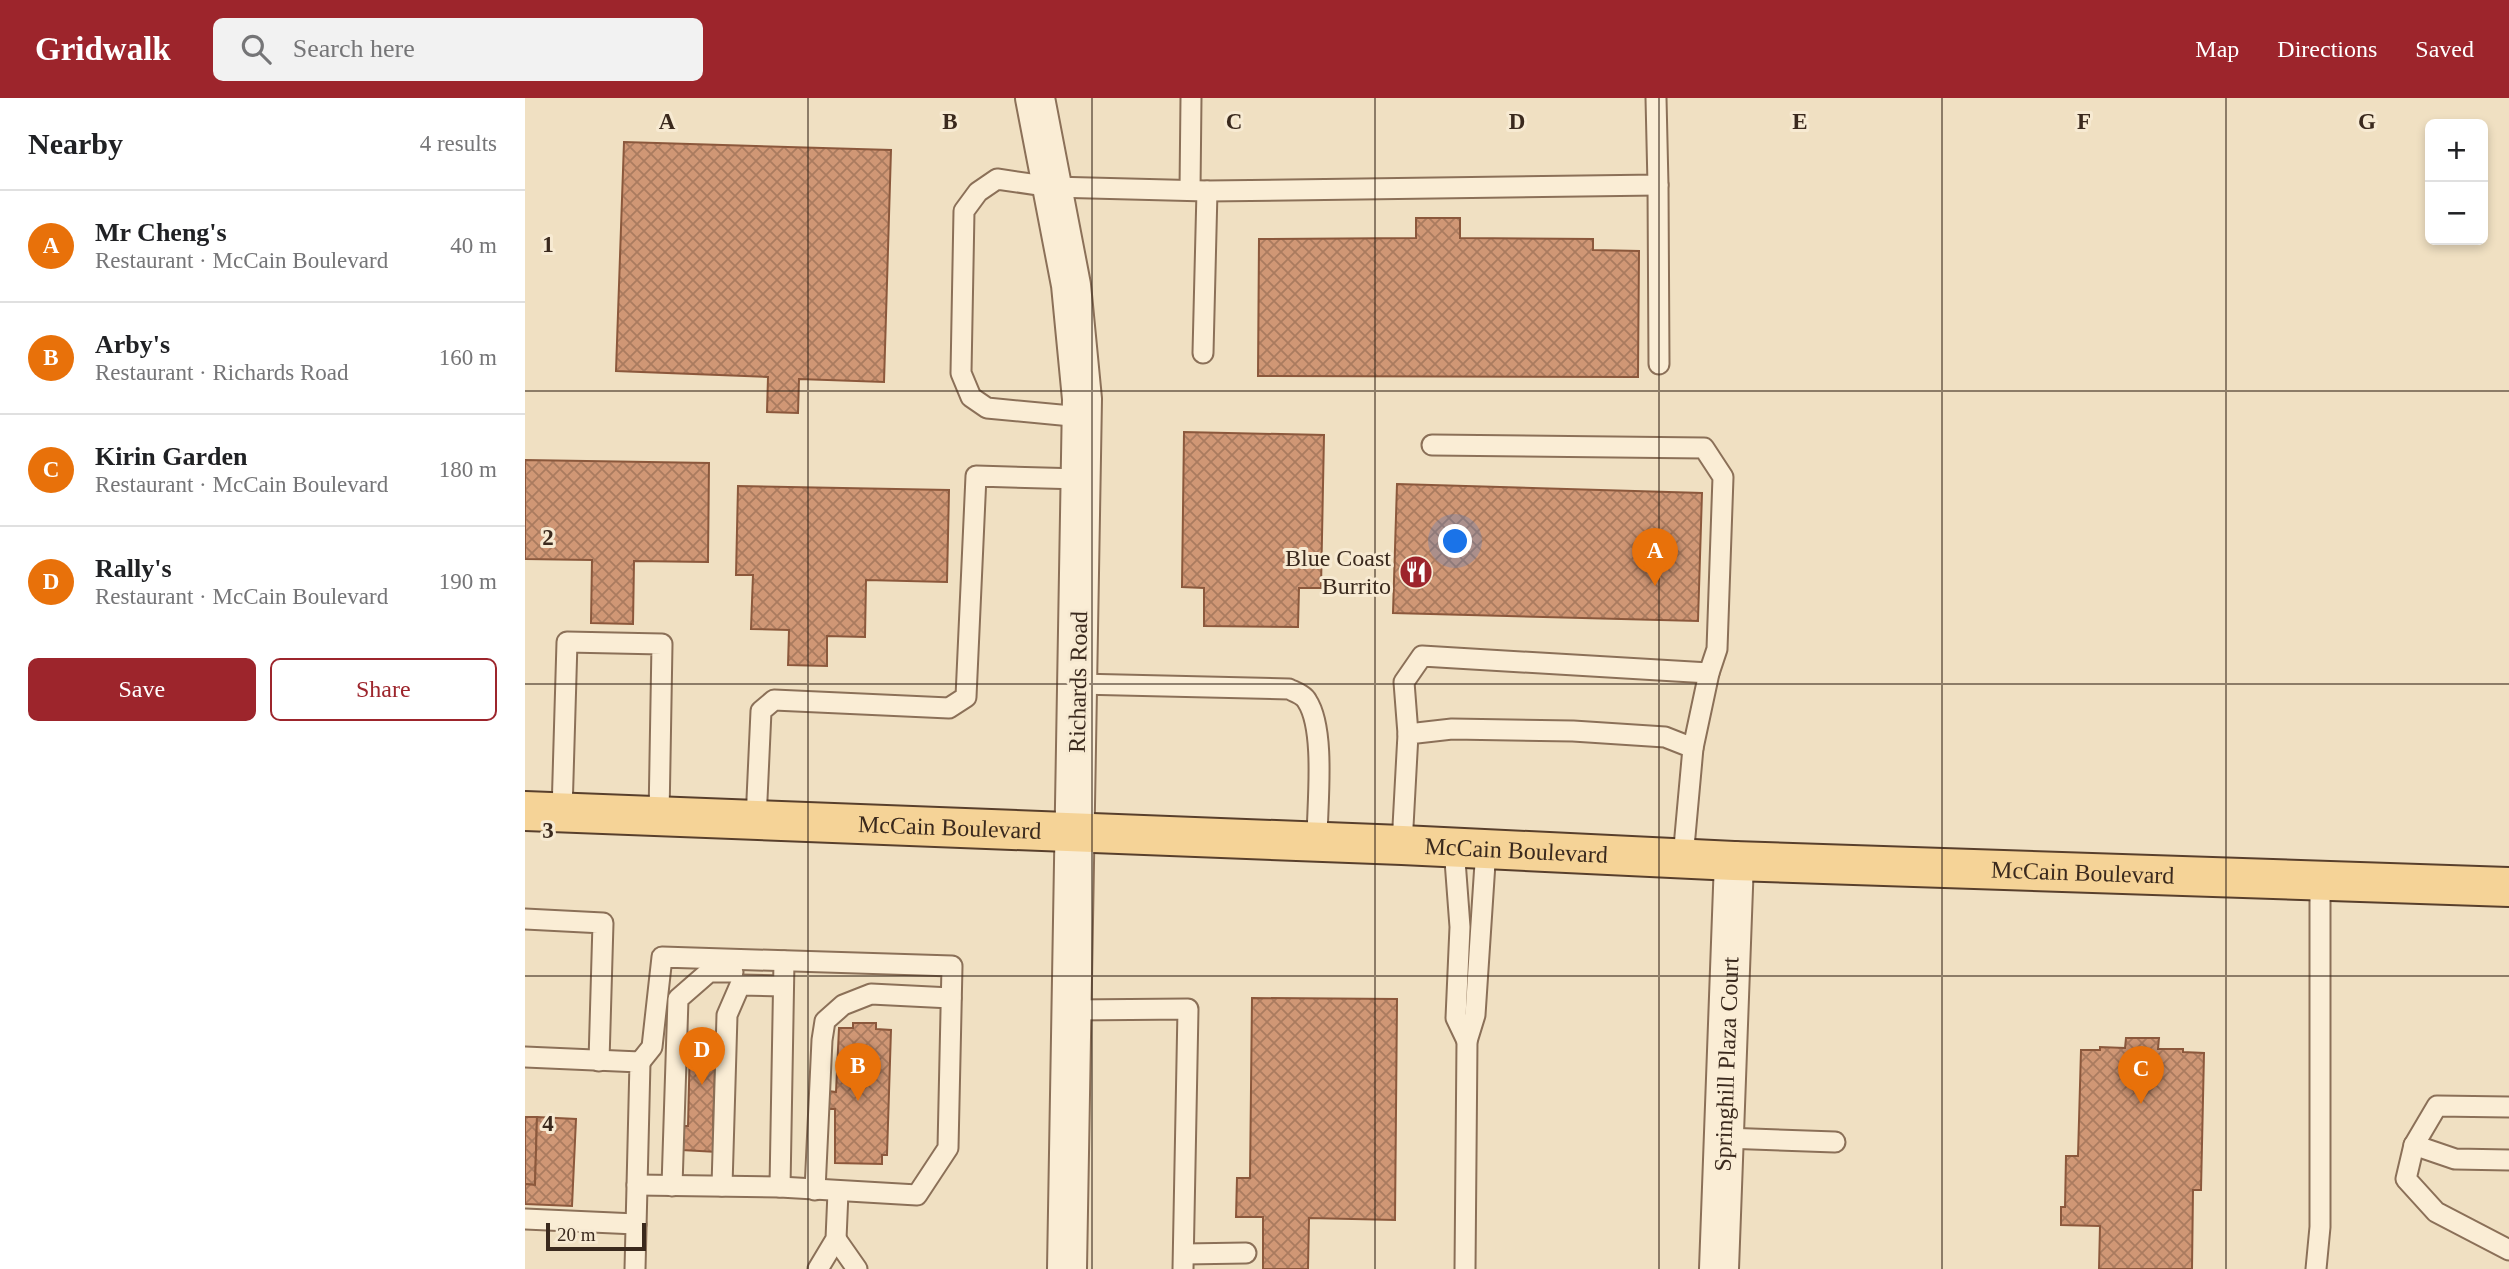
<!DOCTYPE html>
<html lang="en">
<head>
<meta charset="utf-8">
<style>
	:root { --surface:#fff; --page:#f2f2f2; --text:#202124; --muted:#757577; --line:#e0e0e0; --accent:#9d252c }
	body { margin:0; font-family:"Times New Roman",serif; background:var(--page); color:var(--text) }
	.controls { position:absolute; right:21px; top:21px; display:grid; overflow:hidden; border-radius:10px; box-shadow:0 4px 10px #0003 }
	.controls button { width:63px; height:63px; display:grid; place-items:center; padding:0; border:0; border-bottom:2px solid var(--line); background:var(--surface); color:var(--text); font:35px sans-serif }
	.scale { position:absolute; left:21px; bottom:18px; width:100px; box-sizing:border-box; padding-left:7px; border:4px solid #3a291d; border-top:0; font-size:19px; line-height:24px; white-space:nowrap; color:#3a291d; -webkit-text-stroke:5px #f7ead2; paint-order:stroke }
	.you { position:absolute; left:931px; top:444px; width:24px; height:24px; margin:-18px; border:5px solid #fff; border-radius:50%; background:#1a73e8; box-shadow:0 0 0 10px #1a73e833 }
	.badge { display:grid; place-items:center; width:46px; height:46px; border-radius:50%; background:var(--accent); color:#fff; font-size:23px; font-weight:700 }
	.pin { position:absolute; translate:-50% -58px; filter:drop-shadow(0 2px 4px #0008) }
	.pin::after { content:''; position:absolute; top:37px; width:24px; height:21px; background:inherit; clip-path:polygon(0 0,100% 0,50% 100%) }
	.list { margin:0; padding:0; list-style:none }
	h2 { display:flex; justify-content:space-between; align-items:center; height:91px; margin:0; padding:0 28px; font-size:30px }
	h2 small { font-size:23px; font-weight:400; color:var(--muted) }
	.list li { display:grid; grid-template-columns:46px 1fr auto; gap:21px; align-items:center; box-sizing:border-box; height:112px; padding:0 28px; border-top:2px solid var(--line) }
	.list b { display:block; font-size:26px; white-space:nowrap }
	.list p { margin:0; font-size:23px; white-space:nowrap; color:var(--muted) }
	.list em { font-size:23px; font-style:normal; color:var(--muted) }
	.actions { display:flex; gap:14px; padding:21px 28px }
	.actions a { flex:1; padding:16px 0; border:2px solid var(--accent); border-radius:10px; text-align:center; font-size:24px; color:var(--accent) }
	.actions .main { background:var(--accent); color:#fff }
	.icon { flex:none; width:38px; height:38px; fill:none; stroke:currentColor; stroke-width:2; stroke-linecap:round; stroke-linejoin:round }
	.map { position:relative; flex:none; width:1984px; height:1171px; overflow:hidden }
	header { display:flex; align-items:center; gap:42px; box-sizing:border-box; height:98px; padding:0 35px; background:var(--accent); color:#fff }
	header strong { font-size:33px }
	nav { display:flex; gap:38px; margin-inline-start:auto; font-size:24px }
	.search { width:490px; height:63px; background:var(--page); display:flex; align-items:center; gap:18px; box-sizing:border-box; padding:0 24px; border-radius:10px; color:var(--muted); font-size:26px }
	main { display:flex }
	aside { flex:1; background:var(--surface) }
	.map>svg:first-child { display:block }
	.building { fill:url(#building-cross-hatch); stroke:#8b583c; stroke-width:2 }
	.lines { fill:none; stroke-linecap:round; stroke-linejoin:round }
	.service-casing { stroke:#8b7058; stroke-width:23 }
	.minor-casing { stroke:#8b7058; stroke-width:42 }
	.primary-casing { stroke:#583f2c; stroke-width:42 }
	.service { stroke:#faedd5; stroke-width:19 }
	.minor { stroke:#faedd5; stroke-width:38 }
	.primary { stroke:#f5d397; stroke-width:38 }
	.grid { fill:none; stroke:#3a291d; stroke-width:2; stroke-opacity:0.55 }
	.labels { text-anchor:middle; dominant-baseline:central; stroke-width:6; stroke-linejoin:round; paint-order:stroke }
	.poi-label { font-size:24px; fill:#3a291d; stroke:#f7ead2; text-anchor:end }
	.street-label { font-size:24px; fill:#3a291d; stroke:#f7ead2 }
	.grid-label { font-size:23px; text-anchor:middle; font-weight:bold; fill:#3a291d; stroke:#f7ead2; stroke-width:6; stroke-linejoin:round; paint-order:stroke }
</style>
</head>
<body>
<header>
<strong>Gridwalk</strong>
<div class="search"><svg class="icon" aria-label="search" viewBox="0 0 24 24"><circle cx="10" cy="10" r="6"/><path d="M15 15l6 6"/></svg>Search here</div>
<nav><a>Map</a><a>Directions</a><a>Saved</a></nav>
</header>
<main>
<aside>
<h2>Nearby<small>4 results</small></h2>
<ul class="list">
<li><span class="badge" style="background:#e8710a">A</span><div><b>Mr Cheng's</b><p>Restaurant · McCain Boulevard</p></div><em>40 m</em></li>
<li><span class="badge" style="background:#e8710a">B</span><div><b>Arby's</b><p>Restaurant · Richards Road</p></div><em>160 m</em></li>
<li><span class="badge" style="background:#e8710a">C</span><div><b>Kirin Garden</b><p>Restaurant · McCain Boulevard</p></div><em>180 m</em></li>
<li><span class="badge" style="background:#e8710a">D</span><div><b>Rally's</b><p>Restaurant · McCain Boulevard</p></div><em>190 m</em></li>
</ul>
<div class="actions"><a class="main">Save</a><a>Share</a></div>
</aside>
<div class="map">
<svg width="1984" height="1171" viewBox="0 0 1984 1171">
	<defs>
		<pattern id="building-cross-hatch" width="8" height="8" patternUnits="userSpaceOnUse" patternTransform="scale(1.75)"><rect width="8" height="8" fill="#d09775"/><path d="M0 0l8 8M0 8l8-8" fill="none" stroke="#aa7b5f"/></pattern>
	</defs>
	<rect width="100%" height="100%" fill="#f0e0c2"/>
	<!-- building -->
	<g class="building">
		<path d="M99,44L366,52L359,284L274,281L273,315L242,314L243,279L91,273Z"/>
		<path d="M891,120H935V140L1068,141V152L1114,153L1113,279L733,278L734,141L891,140Z"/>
		<path d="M659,334L799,337L796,490H774L773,529L679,528V490L657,489Z"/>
		<path d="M0,362L184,365L183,464L109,463L108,526L66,525L67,462L0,461Z"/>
		<path d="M872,386L1177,395L1173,523L868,515Z"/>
		<path d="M213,388L424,392L422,484L341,482L340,539L302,538V568L263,567L264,532L226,531L228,477H211Z"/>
		<path d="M727,900L872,901L870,1122L784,1120L783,1171H738V1119H711L712,1080H725Z"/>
		<path d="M328,925H351V931L366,932L362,1057H357V1066L310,1065V1011H303V993L311,994L314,930H328Z"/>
		<path d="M1601,940H1634L1633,951H1658V954L1679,955L1676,1092H1668L1667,1171H1574L1575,1128L1536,1127V1109H1540L1541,1058H1553L1556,952H1575V949L1600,950Z"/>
		<path d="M165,945L191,946L188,1029H197L192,1054L157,1052L153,1028H163Z"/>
		<path d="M0,1019H12L10,1087L0,1086Z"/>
		<path d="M12,1019L51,1021L47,1108L0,1106V1086L10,1087Z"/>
	</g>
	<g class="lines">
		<defs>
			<g id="service">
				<path d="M1133,87L1134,266"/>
				<path d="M665,92L666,0"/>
				<path d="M678,255L682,93"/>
				<path d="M557,319L462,310L446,299L436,275L439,113L453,94L472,81L527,89L682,93L1133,87L1131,0"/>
				<path d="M553,586L764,591C770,594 779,597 782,603C801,632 792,708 792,743"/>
				<path d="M883,636L879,584L897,558L1184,575L1192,551L1198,379L1179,350L907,347"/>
				<path d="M1168,650L1184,575"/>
				<path d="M37,714L42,544L137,546L134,719"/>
				<path d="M231,723L236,613L249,602L424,610L441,599L451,378L556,381"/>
				<path d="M877,747L883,636L927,631L1048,633L1140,639L1168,650L1158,760"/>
				<path d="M929,749L935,829L931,920L942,943"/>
				<path d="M0,821L78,825L74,963"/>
				<path d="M547,912L663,911L658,1171"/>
				<path d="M0,959L115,964L110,1171"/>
				<path d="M115,964L127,949L137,859L427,868L423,1050L392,1097L255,1089"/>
				<path d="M1984,1009L1912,1008L1889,1047L1930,1061L1984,1062"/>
				<path d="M1199,1040L1310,1044"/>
				<path d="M1889,1047L1881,1081L1911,1114L1984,1152"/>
				<path d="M112,1087L255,1089L259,863"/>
				<path d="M147,1088L153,901L184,874H208"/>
				<path d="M197,1088L202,917L215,887L258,888"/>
				<path d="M290,1092L297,942L300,923L318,907L346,896L426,900"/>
				<path d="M0,1121L111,1126"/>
				<path d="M311,1141L332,1171"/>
				<path d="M659,1156L721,1155"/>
				<path d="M293,1171L311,1141L313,1094"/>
				<path d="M940,1171L942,943L950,917L961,750"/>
				<path d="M1791,1171L1795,1129V783"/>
			</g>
			<g id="minor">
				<path d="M510,0L546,187L557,301L542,1171"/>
				<path id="s1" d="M1194,1171L1209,763"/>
			</g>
			<g id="primary">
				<path id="s2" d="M0,713L877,747L1209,763L1984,789"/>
			</g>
		</defs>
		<!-- service casing -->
		<use href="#service" class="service-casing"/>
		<!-- minor casing -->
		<use href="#minor" class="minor-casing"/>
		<!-- primary casing -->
		<use href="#primary" class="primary-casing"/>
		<!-- service -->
		<use href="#service" class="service"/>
		<!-- minor -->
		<use href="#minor" class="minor"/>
		<!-- primary -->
		<use href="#primary" class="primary"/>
	</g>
	<!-- grid -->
	<path class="grid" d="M283,0V1171M567,0V1171M850,0V1171M1134,0V1171M1417,0V1171M1701,0V1171M0,293H1984M0,586H1984M0,878H1984"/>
	<!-- icons -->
	<defs>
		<symbol id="restaurant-disc" viewBox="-11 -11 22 22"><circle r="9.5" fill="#9d252c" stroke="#f7ead2"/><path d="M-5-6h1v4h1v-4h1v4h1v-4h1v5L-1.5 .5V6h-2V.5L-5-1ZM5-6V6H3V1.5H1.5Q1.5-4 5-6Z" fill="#fff"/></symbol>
	</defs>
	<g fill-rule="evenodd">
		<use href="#restaurant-disc" x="872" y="455" width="38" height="38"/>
	</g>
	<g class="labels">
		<!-- poi labels -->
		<g class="poi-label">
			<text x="866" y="460">Blue Coast<tspan x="866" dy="28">Burrito</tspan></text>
		</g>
		<!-- street labels -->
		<g class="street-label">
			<text transform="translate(553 584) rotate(-89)">Richards Road</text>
			<text stroke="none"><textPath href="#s2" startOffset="425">McCain Boulevard</textPath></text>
			<text stroke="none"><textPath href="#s2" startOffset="992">McCain Boulevard</textPath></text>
			<text stroke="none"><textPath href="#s2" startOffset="1559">McCain Boulevard</textPath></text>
			<text stroke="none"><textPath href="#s1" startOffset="205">Springhill Plaza Court</textPath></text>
		</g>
	</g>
	<g class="grid-label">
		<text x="142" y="31">A</text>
		<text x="425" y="31">B</text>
		<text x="709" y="31">C</text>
		<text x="992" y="31">D</text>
		<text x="1275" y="31">E</text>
		<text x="1559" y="31">F</text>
		<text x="1842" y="31">G</text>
		<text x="23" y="154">1</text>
		<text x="23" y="447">2</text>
		<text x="23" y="740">3</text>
		<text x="23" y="1033">4</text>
	</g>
</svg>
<div class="controls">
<button>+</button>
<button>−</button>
</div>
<div class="scale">20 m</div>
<div class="you"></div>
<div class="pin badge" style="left:1130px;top:488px;background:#e8710a">A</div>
<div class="pin badge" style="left:333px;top:1003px;background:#e8710a">B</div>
<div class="pin badge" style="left:1616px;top:1006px;background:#e8710a">C</div>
<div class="pin badge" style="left:177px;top:987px;background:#e8710a">D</div>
</div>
</main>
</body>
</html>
